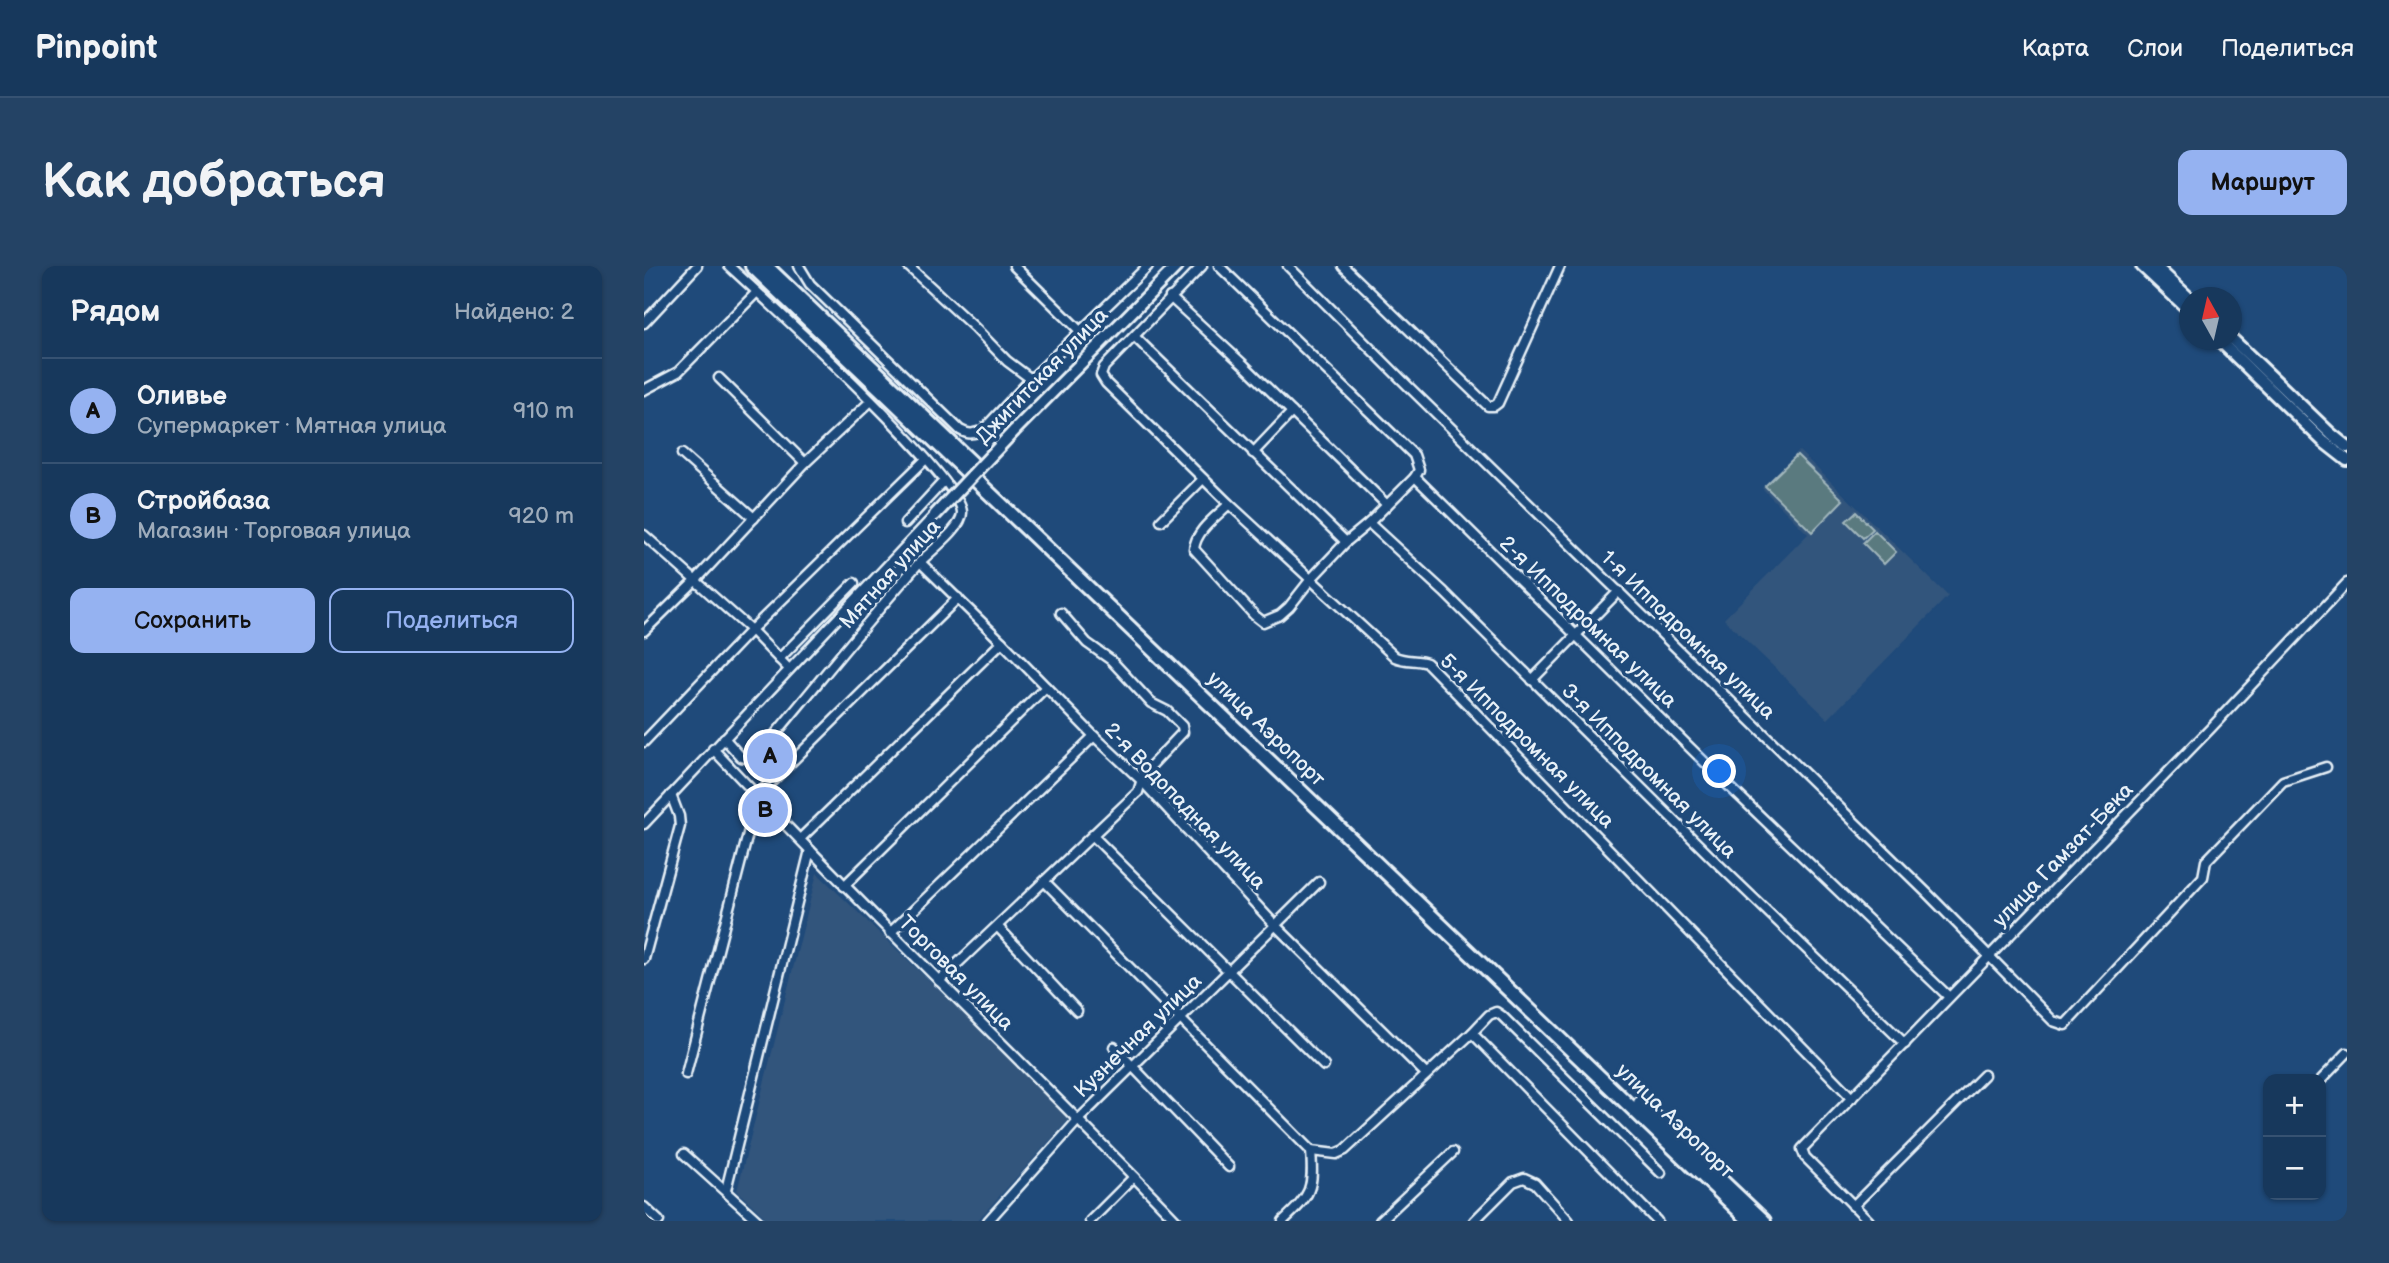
<!DOCTYPE html>
<html lang="ru">
<head>
<meta charset="utf-8">
<style>
	:root { --surface:#17385c; --page:#244365; --text:#f1f3f6; --muted:#9eacbb; --line:#365272; --accent:#95b2f1 }
	body { margin:0; font-family:"Balsamiq Sans",sans-serif; background:var(--page); color:var(--text) }
	.controls { position:absolute; right:21px; bottom:21px; display:grid; overflow:hidden; border-radius:14px; box-shadow:0 2px 5px #0004 }
	.controls button { width:63px; height:63px; display:grid; place-items:center; padding:0; border:0; border-bottom:2px solid var(--line); background:var(--surface); color:var(--text); font:35px sans-serif }
	.compass { position:absolute; left:1535px; top:21px; width:63px; height:63px; border-radius:50%; background:var(--surface); box-shadow:0 2px 5px #0004; rotate:352deg }
	.you { position:absolute; left:1076px; top:506px; width:24px; height:24px; margin:-18px; border:5px solid #fff; border-radius:50%; background:#1a73e8; box-shadow:0 0 0 10px #1a73e833 }
	.badge { display:grid; place-items:center; width:46px; height:46px; border-radius:50%; background:var(--accent); color:#111; font-size:23px; font-weight:700 }
	.pin { position:absolute; translate:-50% -50%; border:4px solid #fff; box-shadow:0 2px 7px #0006 }
	.list { margin:0; padding:0; list-style:none }
	h2 { display:flex; justify-content:space-between; align-items:center; height:91px; margin:0; padding:0 28px; font-size:30px }
	h2 small { font-size:23px; font-weight:400; color:var(--muted) }
	.list li { display:grid; grid-template-columns:46px 1fr auto; gap:21px; align-items:center; box-sizing:border-box; height:105px; padding:0 28px; border-top:2px solid var(--line) }
	.list b { display:block; font-size:26px; white-space:nowrap }
	.list p { margin:0; font-size:23px; white-space:nowrap; color:var(--muted) }
	.list em { font-size:23px; font-style:normal; color:var(--muted) }
	.actions { display:flex; gap:14px; padding:21px 28px }
	.actions a { flex:1; padding:16px 0; border:2px solid var(--accent); border-radius:14px; text-align:center; font-size:24px; color:var(--accent) }
	.actions .main { background:var(--accent); color:#111 }
	.map { position:relative; flex:none; width:1703px; height:955px; overflow:hidden; border-radius:14px }
	header { display:flex; align-items:center; gap:42px; box-sizing:border-box; height:98px; padding:0 35px; background:var(--surface); border-bottom:2px solid var(--line) }
	header strong { font-size:33px }
	nav { display:flex; gap:38px; margin-inline-start:auto; font-size:24px }
	.intro { display:flex; align-items:center; justify-content:space-between; box-sizing:border-box; height:168px; padding:0 42px }
	h1 { margin:0; font-size:49px }
	.button { padding:18px 32px; border-radius:14px; background:var(--accent); color:#111; font-size:24px; font-weight:700 }
	main { display:flex; gap:42px; padding:0 42px }
	aside { flex:1; background:var(--surface); border-radius:14px; box-shadow:0 2px 5px #0004 }
	.map>svg:first-child { display:block }
	.built { fill:#33557c }
	.green { fill:#5a7a7f; stroke:#a1b6bc; stroke-width:2 }
	.lines { fill:none; stroke-linecap:round; stroke-linejoin:round }
	.street-casing { stroke:#e8f1f8; stroke-width:13 }
	.secondary-casing { stroke:#e8f1f8; stroke-width:16 }
	.primary-casing { stroke:#e8f1f8; stroke-width:18 }
	.street { stroke:#1f4a7a; stroke-width:8 }
	.secondary { stroke:#1f4a7a; stroke-width:10 }
	.primary { stroke:#1f4a7a; stroke-width:12 }
	.secondary-bridge-casing { stroke:#e8f1f8; stroke-width:16; stroke-linecap:butt }
	.secondary-bridge { stroke:#1f4a7a; stroke-width:10 }
	.labels { text-anchor:middle; dominant-baseline:central; stroke-width:7; stroke-linejoin:round; paint-order:stroke }
	.street-label { font-size:21px; fill:#e8f1f8; stroke:#1f4a7a }
</style>
</head>
<body>
<header>
<strong>Pinpoint</strong>
<nav><a>Карта</a><a>Слои</a><a>Поделиться</a></nav>
</header>
<div class="intro"><h1>Как добраться</h1><a class="button">Маршрут</a></div>
<main>
<aside>
<h2>Рядом<small>Найдено: 2</small></h2>
<ul class="list">
<li><span class="badge">A</span><div><b>Оливье</b><p>Супермаркет · Мятная улица</p></div><em>910 m</em></li>
<li><span class="badge">B</span><div><b>Стройбаза</b><p>Магазин · Торговая улица</p></div><em>920 m</em></li>
</ul>
<div class="actions"><a class="main">Сохранить</a><a>Поделиться</a></div>
</aside>
<div class="map">
<svg width="1703" height="955" viewBox="0 0 1703 955">
	<rect width="100%" height="100%" fill="#1f4a7a"/>
	<filter id="ink" filterUnits="userSpaceOnUse"><feTurbulence type="fractalNoise" baseFrequency=".0143" numOctaves="2"/><feDisplacementMap in="SourceGraphic" scale="14" xChannelSelector="R" yChannelSelector="G"/><feConvolveMatrix kernelMatrix="1 2 1 2 8 2 1 2 1" color-interpolation-filters="sRGB"/></filter>
	<g filter="url(#ink)">
		<!-- built -->
		<g class="built">
			<path d="M1155,185L1304,330L1184,453L1080,353L1164,268L1118,222Z"/>
			<path d="M173,607L427,851L333,955H125L93,925Z"/>
		</g>
		<!-- green -->
		<g class="green">
			<path d="M1153,189L1199,234L1168,266L1121,220Z"/>
			<path d="M1212,246L1229,263L1219,272L1202,255Z"/>
			<path d="M1231,265L1252,286L1240,298L1219,277Z"/>
		</g>
		<g class="lines">
			<defs>
				<g id="street">
					<path d="M155,0L166,18L316,164C325,169 330,168 339,164L387,113"/>
					<path d="M264,0L330,61L363,95L387,113L504,0"/>
					<path d="M370,0L436,65"/>
					<path d="M558,0L460,101L457,109L462,117L585,238L751,391C762,396 772,393 783,397L1208,832"/>
					<path d="M575,0L770,189L775,204L771,211L1088,523L1305,731"/>
					<path d="M644,0L766,122L1283,627L1409,755L1421,759L1559,611L1562,595L1639,515L1682,501"/>
					<path d="M699,0L844,140H850L854,137L916,0"/>
					<path d="M526,31L601,100L743,239"/>
					<path d="M0,57L53,0"/>
					<path d="M491,71L702,276"/>
					<path d="M75,112L161,197"/>
					<path d="M0,124L34,106L113,26"/>
					<path d="M609,187L648,146"/>
					<path d="M38,188L110,252"/>
					<path d="M585,238C572,251 552,264 550,283L610,349L619,356L636,349L645,341L667,313L702,276L725,257L771,211"/>
					<path d="M517,255L559,213"/>
					<path d="M261,257L300,215"/>
					<path d="M725,257L800,326L1071,595L1261,778"/>
					<path d="M0,269L107,364L145,403"/>
					<path d="M276,296L358,376L450,470L497,514L631,659L782,808"/>
					<path d="M0,365L52,314L161,197L227,135"/>
					<path d="M135,393L210,317"/>
					<path d="M888,414L975,325"/>
					<path d="M80,472L97,491L109,493L113,490C167,426 219,360 274,298C285,286 319,262 318,246C316,210 121,33 85,0"/>
					<path d="M0,476L107,364L282,193"/>
					<path d="M69,483C220,644 380,796 533,955"/>
					<path d="M0,558L291,249"/>
					<path d="M450,571L680,800"/>
					<path d="M156,573L358,376"/>
					<path d="M401,616L667,885"/>
					<path d="M200,620L402,421"/>
					<path d="M354,661L433,745"/>
					<path d="M246,667L450,470"/>
					<path d="M0,693L36,560L35,550L27,529"/>
					<path d="M295,715L494,526L500,507L539,466L538,460L523,445L507,437L467,394L443,377L417,347"/>
					<path d="M828,767L1013,955"/>
					<path d="M470,781L585,901"/>
					<path d="M42,808L114,529L314,332"/>
					<path d="M1677,814L1703,787"/>
					<path d="M667,885L692,888L701,884L828,767L845,749L852,746L858,750L1017,907"/>
					<path d="M40,888L114,955"/>
					<path d="M82,924L166,584"/>
					<path d="M1209,940L1340,809"/>
					<path d="M0,941L15,955"/>
					<path d="M344,955L435,853L675,616"/>
					<path d="M446,955L490,911"/>
					<path d="M639,955C667,929 670,923 667,885"/>
					<path d="M736,955L809,886"/>
					<path d="M830,955L869,916L880,912L891,917L925,955"/>
					<path d="M1225,955L1161,891L1158,883L1566,463L1703,317"/>
				</g>
				<g id="secondary">
					<path d="M1498,0L1546,45"/>
					<path d="M1511,0L1546,33"/>
					<path d="M1588,73L1687,168L1703,181"/>
					<path d="M1575,74L1680,176L1703,194"/>
					<path d="M370,165L533,0"/>
				</g>
				<g id="primary">
					<path d="M108,0L1106,955"/>
					<path d="M122,0L328,197"/>
					<path d="M996,837L1120,955"/>
				</g>
			</defs>
			<!-- street casing -->
			<use href="#street" class="street-casing"/>
			<!-- secondary casing -->
			<use href="#secondary" class="secondary-casing"/>
			<!-- primary casing -->
			<use href="#primary" class="primary-casing"/>
			<!-- street -->
			<use href="#street" class="street"/>
			<!-- secondary -->
			<use href="#secondary" class="secondary"/>
			<!-- primary -->
			<use href="#primary" class="primary"/>
			<defs>
				<path id="secondary-bridge" d="M291,249L370,165"/>
			</defs>
			<!-- secondary-bridge casing -->
			<use href="#secondary-bridge" class="secondary-bridge-casing"/>
			<!-- secondary-bridge -->
			<use href="#secondary-bridge" class="secondary-bridge"/>
		</g>
	</g>
	<g class="labels">
		<!-- street labels -->
		<g class="street-label">
			<text transform="translate(398 110) rotate(-46)">Джигитская улица</text>
			<text transform="translate(246 308) rotate(-48)">Мятная улица</text>
			<text transform="translate(944 356) rotate(44)">2-я Ипподромная улица</text>
			<text transform="translate(1044 369) rotate(44)">1-я Ипподромная улица</text>
			<text transform="translate(622 463) rotate(44)">улица Аэропорт</text>
			<text transform="translate(883 475) rotate(45)">5-я Ипподромная улица</text>
			<text transform="translate(1005 505) rotate(45)">3-я Ипподромная улица</text>
			<text transform="translate(541 540) rotate(46)">2-я Водопадная улица</text>
			<text transform="translate(1419 589) rotate(-46)">улица Гамзат-Бека</text>
			<text transform="translate(312 707) rotate(45)">Торговая улица</text>
			<text transform="translate(494 770) rotate(-44)">Кузнечная улица</text>
			<text transform="translate(1031 855) rotate(44)">улица Аэропорт</text>
		</g>
	</g>
</svg>
<div class="controls">
<button>+</button>
<button>−</button>
</div>
<svg class="compass" viewBox="-18 -18 36 36"><path d="M0-13l5 13h-10z" fill="#e53935"/><path d="M0 13l5-13h-10z" fill="#9eacbb"/></svg>
<div class="you"></div>
<div class="pin badge" style="left:126px;top:490px">A</div>
<div class="pin badge" style="left:121px;top:544px">B</div>
</div>
</main>
</body>
</html>
